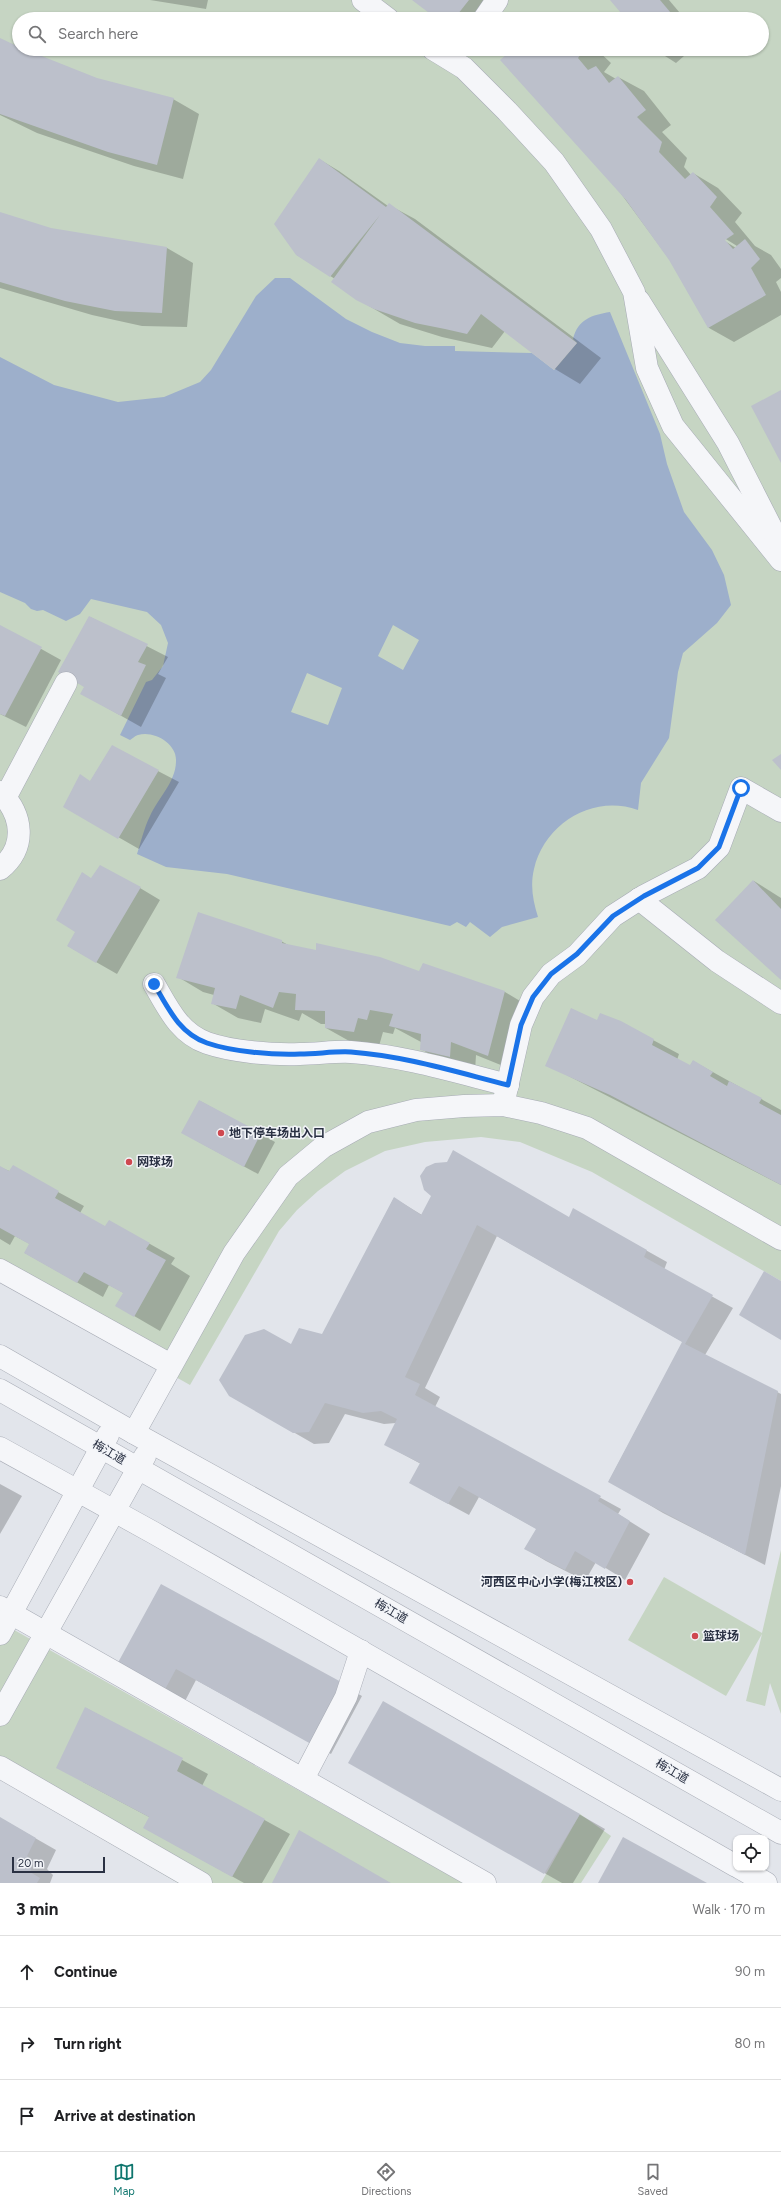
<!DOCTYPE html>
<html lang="en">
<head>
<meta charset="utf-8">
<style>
	:root { --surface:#fff; --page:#f6f6f6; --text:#202124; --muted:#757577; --line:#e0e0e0; --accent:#0f766e }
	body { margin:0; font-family:Figtree,"Noto Sans SC",sans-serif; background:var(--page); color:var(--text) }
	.controls { position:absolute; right:12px; bottom:12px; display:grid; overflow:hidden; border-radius:8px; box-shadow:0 1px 3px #0004 }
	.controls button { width:36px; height:36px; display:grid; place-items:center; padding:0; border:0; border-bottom:1px solid var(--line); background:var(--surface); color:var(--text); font:20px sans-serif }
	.scale { position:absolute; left:12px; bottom:10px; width:93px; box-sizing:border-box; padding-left:4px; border:2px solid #2a3143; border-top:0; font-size:11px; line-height:14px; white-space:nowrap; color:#2a3143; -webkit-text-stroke:3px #f2f4f8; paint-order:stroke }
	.stop { position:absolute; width:12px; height:12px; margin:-9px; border:3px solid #1a73e8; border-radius:50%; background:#fff }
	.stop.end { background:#1a73e8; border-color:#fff; box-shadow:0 1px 4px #0008 }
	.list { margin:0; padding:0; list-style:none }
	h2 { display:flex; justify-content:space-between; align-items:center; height:52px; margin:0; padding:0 16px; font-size:17px }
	h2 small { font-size:13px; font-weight:400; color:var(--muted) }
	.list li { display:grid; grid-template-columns:26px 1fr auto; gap:12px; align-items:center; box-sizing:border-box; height:72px; padding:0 16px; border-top:1px solid var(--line) }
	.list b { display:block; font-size:15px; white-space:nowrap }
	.list em { font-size:13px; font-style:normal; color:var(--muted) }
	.icon { flex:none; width:22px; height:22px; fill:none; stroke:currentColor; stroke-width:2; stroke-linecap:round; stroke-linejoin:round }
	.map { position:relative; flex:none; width:781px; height:1883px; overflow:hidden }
	.search { position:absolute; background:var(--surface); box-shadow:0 1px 3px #0004; left:12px; right:12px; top:12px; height:44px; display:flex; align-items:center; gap:10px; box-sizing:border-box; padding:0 14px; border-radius:22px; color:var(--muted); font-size:15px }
	.sheet { height:268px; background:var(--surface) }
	nav { display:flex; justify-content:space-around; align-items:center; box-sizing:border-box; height:56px; border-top:1px solid var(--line); background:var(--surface); font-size:11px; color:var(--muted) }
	nav a { display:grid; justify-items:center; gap:2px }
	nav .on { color:var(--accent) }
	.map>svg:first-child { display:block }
	.green { fill:#c6d5c3; fill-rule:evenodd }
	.water { fill:#9dafcb; fill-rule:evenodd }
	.shadow { fill:#0003; fill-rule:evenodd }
	.building { fill:#bcc0cb }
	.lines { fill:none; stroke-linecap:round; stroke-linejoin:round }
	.minor-casing { stroke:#a7abb5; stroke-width:23 }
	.minor { stroke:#f5f6f9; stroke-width:22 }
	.route { stroke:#1a73e8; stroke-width:5 }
	.poi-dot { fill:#cf4850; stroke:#f2f4f8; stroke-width:1.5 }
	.labels { text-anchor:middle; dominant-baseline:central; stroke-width:3; stroke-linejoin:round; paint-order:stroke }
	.poi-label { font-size:12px; font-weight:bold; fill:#2a3143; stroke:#f2f4f8; text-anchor:start }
	.street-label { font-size:12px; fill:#2a3143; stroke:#f2f4f8 }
</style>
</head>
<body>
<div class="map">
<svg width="781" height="1883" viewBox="0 0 781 1883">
	<rect width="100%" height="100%" fill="#e2e5eb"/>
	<!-- green -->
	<g class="green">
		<path d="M0,0H781V1281L592,1172L520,1142L481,1137L425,1142L385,1151L345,1171L318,1191L297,1210L279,1231L190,1385L0,1278ZM19,19H762V49H19Z"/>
		<path d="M781,1550V1714L770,1683L765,1706L746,1701L762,1634L726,1696L628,1640L664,1577L762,1633Z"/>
		<path d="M0,1622L463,1883H178L0,1779Z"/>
		<path d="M580,1814L611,1836L581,1883H541Z"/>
	</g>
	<!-- water -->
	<path class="water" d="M275,278H290L346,319L372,332L400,343L425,346H455V351L532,353L554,370L577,343L573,339C578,319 592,315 610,312L660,434L667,464L684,512L712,550L724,575L731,605L717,623L683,653L678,672L669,738L641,783L638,810C593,794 545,823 534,869C530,886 533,901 538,917L502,927L490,937L470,922L466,927L457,922L450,926L227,874L166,867L137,854C141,842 144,828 150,816C158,798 176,782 176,761C177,743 153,730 138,735C136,735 132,739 130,740L120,735L146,682L152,680L163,666L168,643L161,625L147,612L91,599L80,614L66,621L43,610L37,611L31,609L25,603L0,592V357L54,385L118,402L164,397L200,382L211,370L256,296ZM393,625L419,640L403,670L378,656ZM307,673L342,688L328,725L291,712Z"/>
	<!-- shadow -->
	<g class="shadow">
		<path d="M150,0H208L206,9Z"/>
		<path d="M414,0H498L491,19H439Z"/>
		<path d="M611,0H669L685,19H628Z"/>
		<path d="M0,39L19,49L97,79L173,99L199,114L183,179L134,166L37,133L0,115Z"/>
		<path d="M514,49H596L611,63L604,72L616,79L618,77L644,91L671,125L662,132L687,158L684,167L691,175L693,173L718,188L742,213L735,222L755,246L771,255L781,269V278L776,282L781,292V315L734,342L709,328L670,260ZM721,236L737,246L736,248L720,238Z"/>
		<path d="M654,49H692L676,63Z"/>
		<path d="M319,159L339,171L388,206L389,205L415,219L601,358L580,384L555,369L505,331L492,348L442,337L400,324L357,299L335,279L297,255Z"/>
		<path d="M0,213L51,229L167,248L193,263L187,327L142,326L92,315L0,288Z"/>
		<path d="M90,617L168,657L158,674L166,678L141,727L102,705L86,686Z"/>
		<path d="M0,626L61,660L26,727L0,714Z"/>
		<path d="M112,747L179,782L139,849L64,806L90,782Z"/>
		<path d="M92,879L140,888L160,900L117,974L68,946L77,932Z"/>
		<path d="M754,881L781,898V979L716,920Z"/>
		<path d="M281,941L290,946L420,972L423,964L505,992L530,1007L513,1070L476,1055L475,1071L446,1064L421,1049V1042L395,1028L393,1034L383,1032L379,1046L351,1042L326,1028V1024H321L302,1013L299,1021L265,1009L261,1023L238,1018L212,1003L214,995L203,992L178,977Z"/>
		<path d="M598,1021L653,1040L679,1054L677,1060L690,1066L693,1061L781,1110V1185L547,1065Z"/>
		<path d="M200,1101L275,1142L258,1174L197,1141Z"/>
		<path d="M0,1167L58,1192L84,1206L80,1213L106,1228L150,1244L175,1258L171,1264L190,1276L160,1331L117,1306L124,1293L109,1285L103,1297L25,1253L30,1244L15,1236L10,1245L0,1239Z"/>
		<path d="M394,1198L422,1215L570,1218L574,1210L667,1262L664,1270L733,1308L705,1355L781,1394V1486L765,1565L663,1513L609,1481L683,1342L497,1236L425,1388L440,1397L435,1407L621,1509L618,1514L650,1534L625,1580L596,1562L585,1581L546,1561L526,1549L537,1529L479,1497L469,1515L430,1494L421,1464L386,1445L396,1423L384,1424L345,1414L329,1443L314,1444L229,1395L292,1345L323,1335Z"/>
		<path d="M0,1484L22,1496L0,1534Z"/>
		<path d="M161,1585L362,1696L331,1754L196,1680L183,1705L117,1668Z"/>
		<path d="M383,1702L605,1829L573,1883H562L375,1777Z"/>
		<path d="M86,1708L208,1774L202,1786L290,1834L262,1883H244L170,1842L149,1817L83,1782Z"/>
		<path d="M0,1818L56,1850L47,1869L53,1875L50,1883H0Z"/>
	</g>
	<!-- building -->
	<g class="building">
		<path d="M412,0H469L454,19H437Z"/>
		<path d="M610,0H660L676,19H626Z"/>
		<path d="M0,38L19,47V49H24L97,78L174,98L157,165L108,152L0,114Z"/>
		<path d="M513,49H585L578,58L588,70L596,66L609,83L618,76L646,110L637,117L662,142L659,152L685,179L693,172L717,197L710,207L734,234L725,240L733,249L745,239L760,259L751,268L766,295L708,328L669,260L626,200L500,60Z"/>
		<path d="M319,158L386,207L389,203L577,343L554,370L481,314L467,334L445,329L415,323L374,309L356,300L331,282L380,215L330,277L296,255L274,224Z"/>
		<path d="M0,212L51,228L167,247L162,313L115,311L65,301L0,282Z"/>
		<path d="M781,390V463L751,406Z"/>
		<path d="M89,616L148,644L138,662L146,665L121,716L80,694L84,687L58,672Z"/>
		<path d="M0,625L42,647L5,716L0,714Z"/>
		<path d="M112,745L159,770L118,839L63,807L80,774L90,781Z"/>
		<path d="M781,754V770L772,760Z"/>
		<path d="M100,865L141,887L96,963L67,946L75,932L56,920L82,872L91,878Z"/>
		<path d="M753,880L781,909V980L715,920Z"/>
		<path d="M198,912L282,940V943L316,950V943L380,957L419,971L423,963L505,991L488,1056L451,1042L450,1057L420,1050L421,1034L389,1026L393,1014L370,1010L367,1020L358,1018L354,1032L325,1028V1011L295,1010L296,994L279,992L273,1008L240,995L236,1009L211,1004L215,988L176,978Z"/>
		<path d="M571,1008L597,1020L600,1013L621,1021L654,1039L652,1045L690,1065L693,1060L713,1072L710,1076L727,1086L729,1081L762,1098L759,1103L781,1115V1185L610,1095L545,1066Z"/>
		<path d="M199,1100L261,1133L244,1167L181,1133Z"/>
		<path d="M453,1150L569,1217L573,1208L647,1250L644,1257L713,1295L685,1344L778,1391L745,1555L642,1501L608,1482L682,1342L477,1225L405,1377L420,1384L415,1395L601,1496L598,1501L630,1521L605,1569L575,1551L565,1570L524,1549L536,1529L459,1486L448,1504L409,1483L420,1463L384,1445L397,1419L381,1411L363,1413L325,1403L309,1432L293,1433L229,1396L219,1380L245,1335L264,1329L291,1344L299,1328L322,1334L394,1197L421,1215L431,1196L424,1190L420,1176L426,1167L435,1163L447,1162Z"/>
		<path d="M13,1165L59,1191L55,1198L105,1226L109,1220L150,1243L146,1249L166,1260L134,1317L115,1306L123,1293L84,1272L77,1283L24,1253L29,1244L0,1228V1166L9,1171Z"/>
		<path d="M764,1271L781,1281V1340L739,1315Z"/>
		<path d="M161,1584L343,1683L311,1744L176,1669L162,1695L115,1668Z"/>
		<path d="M383,1701L580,1814L544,1874L348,1763Z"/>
		<path d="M85,1707L183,1758L177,1771L265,1819L232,1877L143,1828L149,1817L56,1768Z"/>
		<path d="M0,1817L36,1838L27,1856L33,1862L30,1872L40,1878L37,1883H0Z"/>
		<path d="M299,1830L391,1883H272Z"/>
		<path d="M623,1837L707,1883H598Z"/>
	</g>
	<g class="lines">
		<defs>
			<g id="minor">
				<path d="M363,0L388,19"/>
				<path d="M484,19L497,0"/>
				<path d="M433,49L464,68L507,111L554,162L601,229L634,292L647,368L673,426L781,560"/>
				<path d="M639,301L728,443L778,541"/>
				<path d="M0,792C23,815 27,847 0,869"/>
				<path d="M5,798L66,683"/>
				<path d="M639,899L717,961L781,1003"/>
				<path d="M154,984C168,1008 179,1033 207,1043C233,1052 273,1055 300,1054C317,1054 335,1051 351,1052C405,1056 456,1072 508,1085"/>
				<path d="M503,1105L521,1025L533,997L551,974L577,955L613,916L644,896L698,868L719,847L741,788L781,811"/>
				<path d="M0,1270L171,1365"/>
				<path d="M0,1356L134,1433L781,1790"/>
				<path d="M0,1390L781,1833"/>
				<path d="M134,1433L234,1253L288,1176L323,1147L368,1122L416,1110L464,1106L503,1105L541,1113L587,1128L781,1239"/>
				<path d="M0,1448L154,1533L736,1866"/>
				<path d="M0,1607L485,1883"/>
				<path d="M0,1634L108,1435"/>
				<path d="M0,1715L145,1456"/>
				<path d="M0,1767L201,1883"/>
				<path d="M303,1779L346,1697L361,1651"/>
				<path d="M740,1868L766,1883"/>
			</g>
		</defs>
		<!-- minor casing -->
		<use href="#minor" class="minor-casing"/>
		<!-- minor -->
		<use href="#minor" class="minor"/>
	</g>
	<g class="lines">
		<!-- route -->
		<path class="route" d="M154,984C168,1008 179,1033 207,1043C233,1052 273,1055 300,1054C317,1054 335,1051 351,1052C405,1056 456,1072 508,1085L521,1025L533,997L551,974L577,954L613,916L644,896L698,868L719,847L741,788"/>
	</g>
	<!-- markers -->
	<g class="poi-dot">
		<circle cx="221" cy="1133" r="4"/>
		<circle cx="129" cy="1162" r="4"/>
		<circle cx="630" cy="1582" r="4"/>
		<circle cx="695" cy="1636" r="4"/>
	</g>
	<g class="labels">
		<!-- poi labels -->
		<g class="poi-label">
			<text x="229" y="1133">地下停车场出入口</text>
			<text x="137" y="1162">网球场</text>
			<text x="622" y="1582" text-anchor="end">河西区中心小学(梅江校区)</text>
			<text x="703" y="1636">篮球场</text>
		</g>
		<!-- street labels -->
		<g class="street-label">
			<text transform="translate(109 1452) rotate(30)">梅江道</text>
			<text transform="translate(391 1611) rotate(30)">梅江道</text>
			<text transform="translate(672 1771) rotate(30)">梅江道</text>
		</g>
	</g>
</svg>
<div class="controls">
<button><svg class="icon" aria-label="locate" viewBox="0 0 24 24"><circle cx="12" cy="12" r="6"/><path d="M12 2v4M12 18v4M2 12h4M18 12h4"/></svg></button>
</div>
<div class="scale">20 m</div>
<div class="stop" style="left:741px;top:788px"></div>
<div class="stop end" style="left:154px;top:984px"></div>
<div class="search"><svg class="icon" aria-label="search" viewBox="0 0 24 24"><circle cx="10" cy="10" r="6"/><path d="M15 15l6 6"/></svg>Search here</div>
</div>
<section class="sheet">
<h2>3 min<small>Walk · 170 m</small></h2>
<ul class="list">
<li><svg class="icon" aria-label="ahead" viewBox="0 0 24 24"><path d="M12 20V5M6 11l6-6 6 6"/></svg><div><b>Continue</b></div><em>90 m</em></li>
<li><svg class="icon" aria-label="right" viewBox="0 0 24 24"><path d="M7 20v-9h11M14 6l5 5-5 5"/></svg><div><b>Turn right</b></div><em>80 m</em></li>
<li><svg class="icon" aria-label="arrive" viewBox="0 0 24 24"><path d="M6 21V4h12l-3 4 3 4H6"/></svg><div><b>Arrive at destination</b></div></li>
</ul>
</section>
<nav>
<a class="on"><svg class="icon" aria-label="map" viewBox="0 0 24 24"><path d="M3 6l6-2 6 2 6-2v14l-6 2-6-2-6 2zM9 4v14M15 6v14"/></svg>Map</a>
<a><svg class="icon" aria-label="directions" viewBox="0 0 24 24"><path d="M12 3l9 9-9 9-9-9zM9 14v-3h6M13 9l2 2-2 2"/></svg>Directions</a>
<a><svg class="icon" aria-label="saved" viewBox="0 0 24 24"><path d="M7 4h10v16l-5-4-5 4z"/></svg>Saved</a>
</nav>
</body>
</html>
